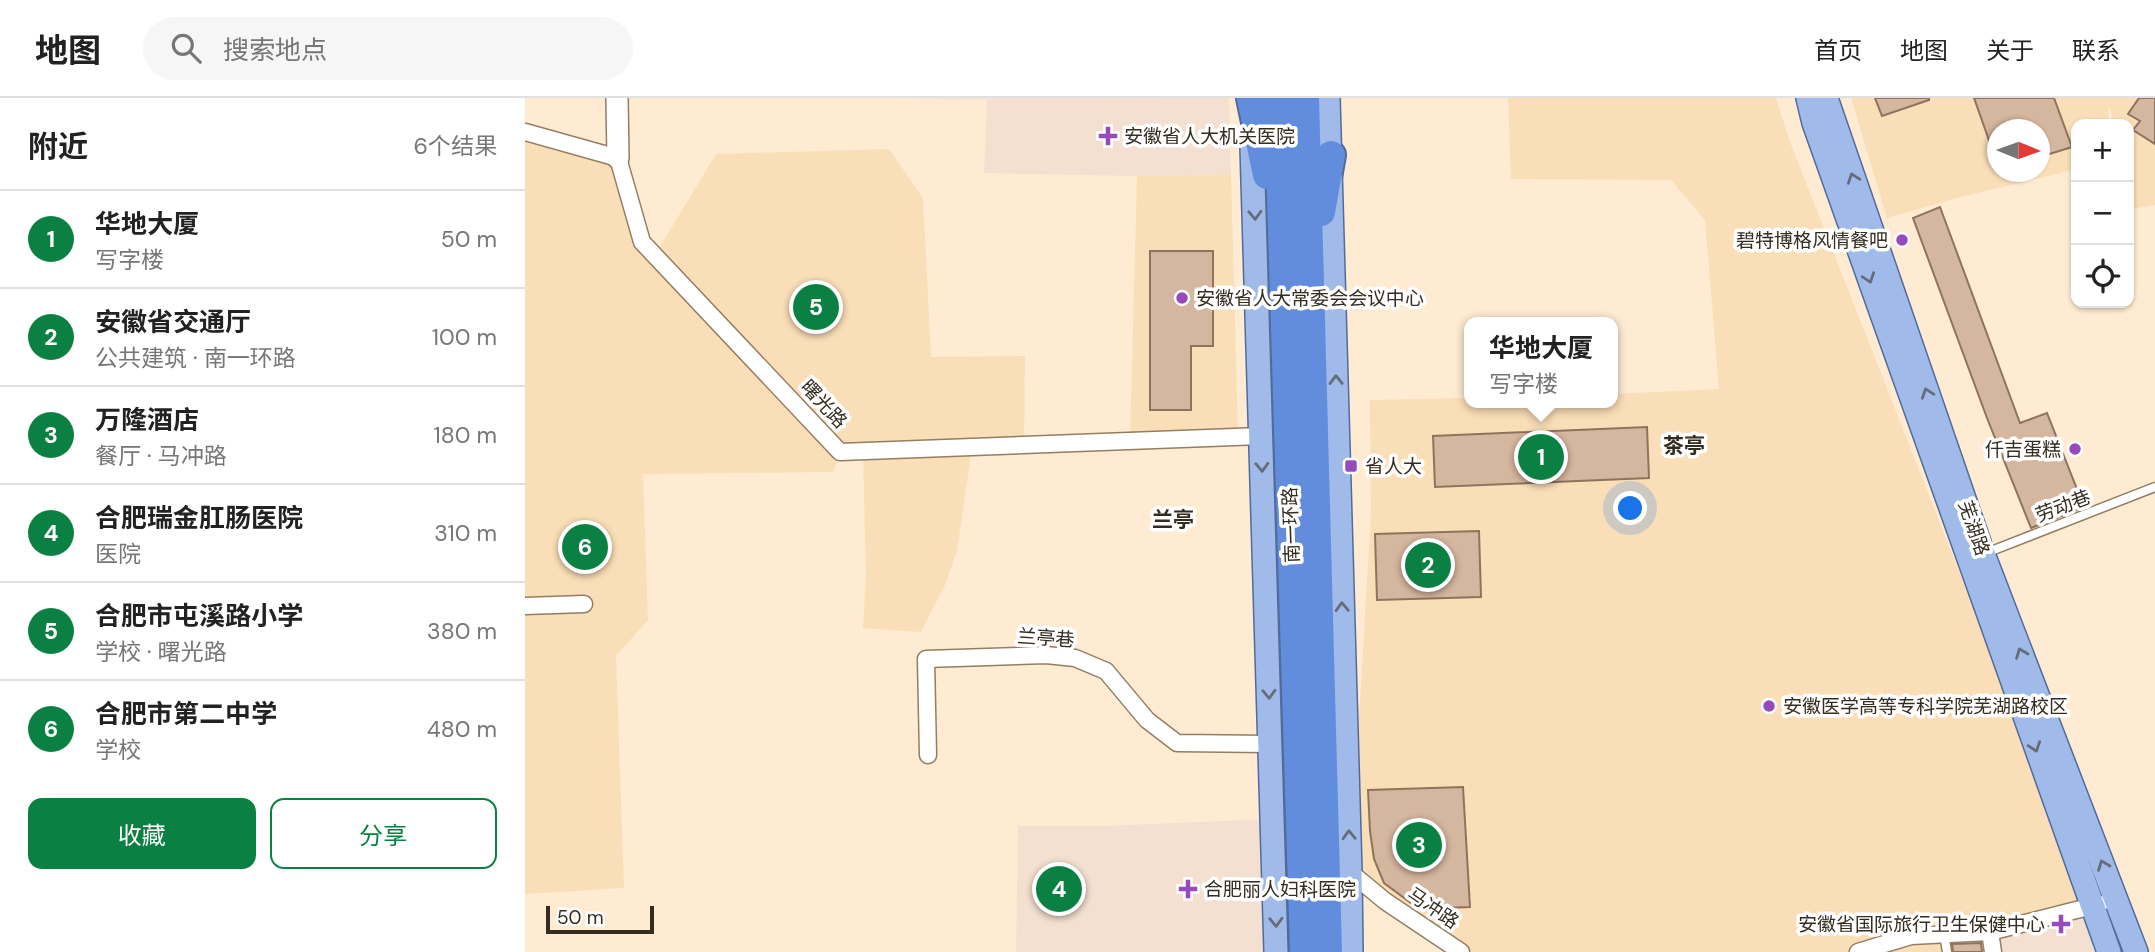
<!DOCTYPE html>
<html lang="zh">
<head>
<meta charset="utf-8">
<style>
	:root { --surface:#fff; --page:#f6f6f6; --text:#222; --muted:#767676; --line:#e0e0e0; --accent:#0b8043 }
	body { margin:0; font-family:"DM Sans","Noto Sans SC",sans-serif; background:var(--page); color:var(--text) }
	.controls { position:absolute; right:21px; top:21px; display:grid; overflow:hidden; border-radius:14px; box-shadow:0 2px 5px #0004 }
	.controls button { width:63px; height:63px; display:grid; place-items:center; padding:0; border:0; border-bottom:2px solid var(--line); background:var(--surface); color:var(--text); font:35px sans-serif }
	.compass { position:absolute; left:1462px; top:21px; width:63px; height:63px; border-radius:50%; background:var(--surface); box-shadow:0 2px 5px #0004; rotate:91deg }
	.scale { position:absolute; left:21px; bottom:18px; width:108px; box-sizing:border-box; padding-left:7px; border:4px solid #342c1f; border-top:0; font-size:19px; line-height:24px; white-space:nowrap; color:#342c1f; -webkit-text-stroke:5px #fff; paint-order:stroke }
	.you { position:absolute; left:1106px; top:411px; width:24px; height:24px; margin:-18px; border:5px solid #fff; border-radius:50%; background:#1a73e8; box-shadow:0 0 0 10px #1a73e833 }
	.badge { display:grid; place-items:center; width:46px; height:46px; border-radius:50%; background:var(--accent); color:#fff; font-size:23px; font-weight:700 }
	.pin { position:absolute; translate:-50% -50%; border:4px solid #fff; box-shadow:0 2px 7px #0006 }
	.popup { position:absolute; left:939px; top:219px; width:154px; height:91px; box-sizing:border-box; display:grid; place-content:center; border-radius:14px; background:var(--surface); filter:drop-shadow(0 2px 5px #0005); font-size:23px; white-space:nowrap; color:var(--muted) }
	.popup b { font-size:26px; color:var(--text) }
	.popup::after { content:''; position:absolute; left:50%; top:100%; margin-left:-14px; border:14px solid transparent; border-top-color:var(--surface) }
	.list { margin:0; padding:0; list-style:none }
	h2 { display:flex; justify-content:space-between; align-items:center; height:91px; margin:0; padding:0 28px; font-size:30px }
	h2 small { font-size:23px; font-weight:400; color:var(--muted) }
	.list li { display:grid; grid-template-columns:46px 1fr auto; gap:21px; align-items:center; box-sizing:border-box; height:98px; padding:0 28px; border-top:2px solid var(--line) }
	.list b { display:block; font-size:26px; white-space:nowrap }
	.list p { margin:0; font-size:23px; white-space:nowrap; color:var(--muted) }
	.list em { font-size:23px; font-style:normal; color:var(--muted) }
	.actions { display:flex; gap:14px; padding:21px 28px }
	.actions a { flex:1; padding:16px 0; border:2px solid var(--accent); border-radius:14px; text-align:center; font-size:24px; color:var(--accent) }
	.actions .main { background:var(--accent); color:#fff }
	.icon { flex:none; width:38px; height:38px; fill:none; stroke:currentColor; stroke-width:2; stroke-linecap:round; stroke-linejoin:round }
	.map { position:relative; flex:none; width:1630px; height:854px; overflow:hidden }
	header { display:flex; align-items:center; gap:42px; box-sizing:border-box; height:98px; padding:0 35px; background:var(--surface); border-bottom:2px solid var(--line) }
	header strong { font-size:33px }
	nav { display:flex; gap:38px; margin-inline-start:auto; font-size:24px }
	.search { width:490px; height:63px; background:var(--page); display:flex; align-items:center; gap:18px; box-sizing:border-box; padding:0 24px; border-radius:38px; color:var(--muted); font-size:26px }
	main { display:flex }
	aside { flex:1; background:var(--surface) }
	.map>svg:first-child { display:block }
	.built { fill:#fadeb7; fill-rule:evenodd }
	.medical { fill:#f3e0d0 }
	.building { fill:#d5b69e; stroke:#90735c; stroke-width:2 }
	.lines { fill:none; stroke-linecap:round; stroke-linejoin:round }
	.lane-casing { stroke:#937e61; stroke-width:11 }
	.street-casing { stroke:#937e61; stroke-width:19 }
	.secondary-casing { stroke:#937e61; stroke-width:24 }
	.primary-casing { stroke:#516b9a; stroke-width:26 }
	.highway-casing { stroke:#516b9a; stroke-width:32 }
	.lane { stroke:#fff; stroke-width:8 }
	.street { stroke:#fff; stroke-width:16 }
	.secondary { stroke:#fff; stroke-width:21 }
	.primary { stroke:#a0bbea; stroke-width:23 }
	.highway { stroke:#618ddc; stroke-width:28 }
	.oneway { stroke:#656c7a }
	.poi-dot { fill:#974abc; stroke:#fff; stroke-width:2.5 }
	.labels { text-anchor:middle; dominant-baseline:central; stroke-width:7; stroke-linejoin:round; paint-order:stroke }
	.poi-label { font-size:19px; fill:#342c1f; stroke:#fff; text-anchor:start }
	.street-label { font-size:19px; fill:#342c1f; stroke:#fff }
	.neighbourhood-label { font-size:21px; font-weight:bold; fill:#342c1f; stroke:#fff }
</style>
</head>
<body>
<header>
<strong>地图</strong>
<div class="search"><svg class="icon" aria-label="search" viewBox="0 0 24 24"><circle cx="10" cy="10" r="6"/><path d="M15 15l6 6"/></svg>搜索地点</div>
<nav><a>首页</a><a>地图</a><a>关于</a><a>联系</a></nav>
</header>
<main>
<aside>
<h2>附近<small>6个结果</small></h2>
<ul class="list">
<li><span class="badge">1</span><div><b>华地大厦</b><p>写字楼</p></div><em>50 m</em></li>
<li><span class="badge">2</span><div><b>安徽省交通厅</b><p>公共建筑 · 南一环路</p></div><em>100 m</em></li>
<li><span class="badge">3</span><div><b>万隆酒店</b><p>餐厅 · 马冲路</p></div><em>180 m</em></li>
<li><span class="badge">4</span><div><b>合肥瑞金肛肠医院</b><p>医院</p></div><em>310 m</em></li>
<li><span class="badge">5</span><div><b>合肥市屯溪路小学</b><p>学校 · 曙光路</p></div><em>380 m</em></li>
<li><span class="badge">6</span><div><b>合肥市第二中学</b><p>学校</p></div><em>480 m</em></li>
</ul>
<div class="actions"><a class="main">收藏</a><a>分享</a></div>
</aside>
<div class="map">
<svg width="1630" height="854" viewBox="0 0 1630 854">
	<rect width="100%" height="100%" fill="#feebd1"/>
	<!-- built -->
	<g class="built">
		<path d="M983,0H1251L1265,44L1566,809L1420,836L1422,854H936L825,774L846,415L845,302L944,300V305H1088V296L1194,291L1180,122L1146,82L986,81Z"/>
		<path d="M1326,0H1630V107L1606,111L1604,99V26H1589L1584,8L1583,26H1551V71L1436,99L1362,120ZM1472,32H1514V74H1472Z"/>
		<path d="M0,34L93,60L130,157L191,56L364,51L398,100L406,259L500,258L499,347L447,349L432,453L420,487L396,534L338,530L341,477L338,353L315,354L308,374L118,376L123,522L91,558L99,790L0,796Z"/>
		<path d="M706,76L713,337L605,343L612,78Z"/>
	</g>
	<!-- medical -->
	<g class="medical">
		<path d="M704,0L706,76L612,78L459,75L462,2L357,1Z"/>
		<path d="M748,721L751,854H491L493,728H578Z"/>
		<path d="M1566,809L1584,854H1468L1465,834Z"/>
	</g>
	<!-- building -->
	<g class="building">
		<path d="M1350,0H1404V2L1357,18Z"/>
		<path d="M1449,0H1529L1547,49L1515,59V32H1473L1471,62Z"/>
		<path d="M1614,0H1630V46L1608,32L1615,23L1603,16Z"/>
		<path d="M1415,109L1495,325L1522,315L1559,409L1506,430L1462,320L1388,120Z"/>
		<path d="M625,153H688V248H666V312H625Z"/>
		<path d="M1122,329L1124,380L910,389L908,338Z"/>
		<path d="M954,433L956,499L852,502L850,436Z"/>
		<path d="M938,689L945,809L894,811L859,785L849,761L845,733L843,692Z"/>
		<path d="M1456,845L1457,854H1428L1427,846Z"/>
	</g>
	<g class="lines">
		<defs>
			<g id="lane">
				<path d="M1461,455L1630,389"/>
				<path d="M1419,836L1422,854"/>
			</g>
			<g id="street">
				<path d="M0,34L93,60L117,144L315,354L736,338"/>
				<path d="M0,508L59,506"/>
				<path d="M403,657L401,561L521,557L550,560L581,573L622,622L652,645L745,646"/>
				<path d="M825,774L860,803L936,854"/>
				<path d="M1465,834L1468,854"/>
				<path d="M1333,854L1386,838L1465,834L1575,806"/>
			</g>
			<path id="secondary" d="M92,0L93,60"/>
			<g id="primary">
				<path d="M803,0L825,774L826,854"/>
				<path d="M1283,0L1289,25L1584,854"/>
				<path d="M1301,0L1458,456L1611,854"/>
				<path d="M727,49L751,854"/>
			</g>
			<g id="highway">
				<path d="M726,0L742,77"/>
				<path d="M753,0L779,854"/>
				<path d="M780,0L803,854"/>
				<path d="M796,114L806,57"/>
			</g>
		</defs>
		<!-- lane casing -->
		<use href="#lane" class="lane-casing"/>
		<!-- street casing -->
		<use href="#street" class="street-casing"/>
		<!-- secondary casing -->
		<use href="#secondary" class="secondary-casing"/>
		<!-- primary casing -->
		<use href="#primary" class="primary-casing"/>
		<!-- highway casing -->
		<use href="#highway" class="highway-casing"/>
		<!-- lane -->
		<use href="#lane" class="lane"/>
		<!-- street -->
		<use href="#street" class="street"/>
		<!-- secondary -->
		<use href="#secondary" class="secondary"/>
		<!-- primary -->
		<use href="#primary" class="primary"/>
		<!-- highway -->
		<use href="#highway" class="highway"/>
	</g>
	<!-- one-way arrows -->
	<defs><path id="oneway-chevron" d="M-2-3.5L2.5 0L-2 3.5" fill="none" stroke-width="1.6" stroke-linecap="round" stroke-linejoin="round" transform="scale(1.75)"/></defs>
	<g class="oneway">
		<use href="#oneway-chevron" transform="translate(1328 80) rotate(-109)"/>
		<use href="#oneway-chevron" transform="translate(730 117) rotate(88)"/>
		<use href="#oneway-chevron" transform="translate(1344 180) rotate(71)"/>
		<use href="#oneway-chevron" transform="translate(811 282) rotate(-91)"/>
		<use href="#oneway-chevron" transform="translate(1402 295) rotate(-109)"/>
		<use href="#oneway-chevron" transform="translate(737 369) rotate(88)"/>
		<use href="#oneway-chevron" transform="translate(817 509) rotate(-92)"/>
		<use href="#oneway-chevron" transform="translate(1496 555) rotate(-111)"/>
		<use href="#oneway-chevron" transform="translate(744 596) rotate(88)"/>
		<use href="#oneway-chevron" transform="translate(1510 649) rotate(71)"/>
		<use href="#oneway-chevron" transform="translate(824 737) rotate(-92)"/>
		<use href="#oneway-chevron" transform="translate(1578 767) rotate(-111)"/>
		<use href="#oneway-chevron" transform="translate(751 824) rotate(88)"/>
	</g>
	<!-- markers -->
	<g class="poi-dot">
		<path d="M579.5 27.5h7v7h7v7h-7v7h-7v-7h-7v-7h7z"/>
		<circle cx="1377" cy="142" r="7"/>
		<circle cx="657" cy="200" r="7"/>
		<circle cx="1550" cy="351" r="7"/>
		<rect x="819" y="361" width="14" height="14" rx="3.5"/>
		<circle cx="1244" cy="608" r="7"/>
		<path d="M659.5 780.5h7v7h7v7h-7v7h-7v-7h-7v-7h7z"/>
		<path d="M1532.5 815.5h7v7h7v7h-7v7h-7v-7h-7v-7h7z"/>
	</g>
	<g class="labels">
		<!-- poi labels -->
		<g class="poi-label">
			<text x="599" y="38">安徽省人大机关医院</text>
			<text x="1363" y="142" text-anchor="end">碧特博格风情餐吧</text>
			<text x="671" y="200">安徽省人大常委会会议中心</text>
			<text x="1536" y="351" text-anchor="end">仟吉蛋糕</text>
			<text x="840" y="368">省人大</text>
			<text x="1258" y="608">安徽医学高等专科学院芜湖路校区</text>
			<text x="679" y="791">合肥丽人妇科医院</text>
			<text x="1520" y="826" text-anchor="end">安徽省国际旅行卫生保健中心</text>
		</g>
		<!-- street labels -->
		<g class="street-label">
			<text transform="translate(299 306) rotate(47)">曙光路</text>
			<text transform="translate(1538 408) rotate(-21)">劳动巷</text>
			<text transform="translate(766 427) rotate(-92)">南一环路</text>
			<text transform="translate(1449 430) rotate(71)">芜湖路</text>
			<text transform="translate(521 540) rotate(4)">兰亭巷</text>
			<text transform="translate(908 810) rotate(34)">马冲路</text>
		</g>
		<!-- neighbourhood labels -->
		<g class="neighbourhood-label">
			<text x="1159" y="348">茶亭</text>
			<text x="648" y="422">兰亭</text>
		</g>
	</g>
</svg>
<div class="controls">
<button>+</button>
<button>−</button>
<button><svg class="icon" aria-label="locate" viewBox="0 0 24 24"><circle cx="12" cy="12" r="6"/><path d="M12 2v4M12 18v4M2 12h4M18 12h4"/></svg></button>
</div>
<svg class="compass" viewBox="-18 -18 36 36"><path d="M0-13l5 13h-10z" fill="#e53935"/><path d="M0 13l5-13h-10z" fill="#767676"/></svg>
<div class="scale">50 m</div>
<div class="you"></div>
<div class="pin badge" style="left:1016px;top:359px">1</div>
<div class="popup"><b>华地大厦</b>写字楼</div>
<div class="pin badge" style="left:903px;top:467px">2</div>
<div class="pin badge" style="left:894px;top:747px">3</div>
<div class="pin badge" style="left:534px;top:791px">4</div>
<div class="pin badge" style="left:291px;top:209px">5</div>
<div class="pin badge" style="left:60px;top:449px">6</div>
</div>
</main>
</body>
</html>
